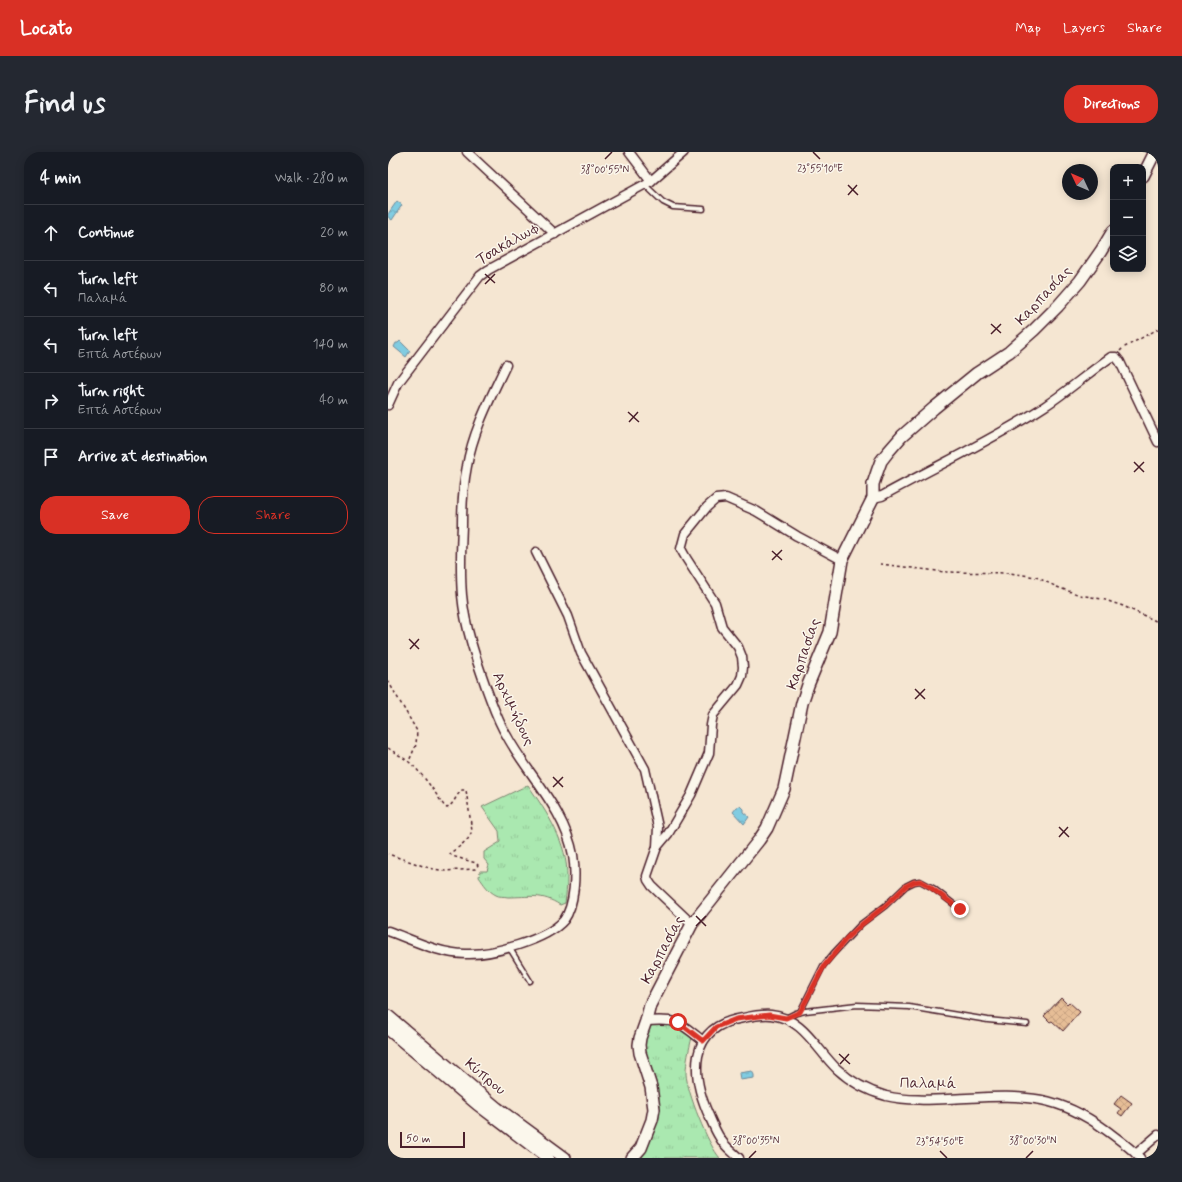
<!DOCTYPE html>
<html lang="en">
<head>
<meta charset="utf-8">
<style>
	:root { --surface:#171b24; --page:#242831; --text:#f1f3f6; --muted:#9ea1a6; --line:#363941; --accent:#d93025 }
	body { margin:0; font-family:Mynerve,sans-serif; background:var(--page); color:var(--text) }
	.controls { position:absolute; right:12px; top:12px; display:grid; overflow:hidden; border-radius:8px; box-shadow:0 2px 10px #0003 }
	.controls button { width:36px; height:36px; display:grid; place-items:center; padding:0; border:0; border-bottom:1px solid var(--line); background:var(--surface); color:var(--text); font:20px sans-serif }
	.compass { position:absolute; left:674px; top:12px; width:36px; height:36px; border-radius:50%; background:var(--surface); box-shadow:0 2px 10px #0003; rotate:314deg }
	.scale { position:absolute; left:12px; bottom:10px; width:65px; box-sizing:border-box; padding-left:4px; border:2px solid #4a1f2b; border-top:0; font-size:11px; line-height:14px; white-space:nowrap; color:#4a1f2b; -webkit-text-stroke:3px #fbf7ec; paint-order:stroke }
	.stop { position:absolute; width:12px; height:12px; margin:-9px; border:3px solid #d93025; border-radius:50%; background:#fff }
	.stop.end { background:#d93025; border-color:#fff; box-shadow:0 1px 4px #0008 }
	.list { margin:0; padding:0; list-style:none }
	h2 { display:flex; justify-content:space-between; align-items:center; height:52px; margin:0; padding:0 16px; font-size:17px }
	h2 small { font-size:13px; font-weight:400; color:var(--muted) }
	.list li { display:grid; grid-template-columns:26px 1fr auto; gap:12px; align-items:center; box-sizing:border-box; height:56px; padding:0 16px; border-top:1px solid var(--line) }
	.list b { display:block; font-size:15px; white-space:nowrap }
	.list p { margin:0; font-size:13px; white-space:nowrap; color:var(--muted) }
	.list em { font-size:13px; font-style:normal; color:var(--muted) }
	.actions { display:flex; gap:8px; padding:12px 16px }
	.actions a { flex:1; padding:9px 0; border:1px solid var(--accent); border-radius:16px; text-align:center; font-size:14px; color:var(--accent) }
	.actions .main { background:var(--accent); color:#fff }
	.icon { flex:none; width:22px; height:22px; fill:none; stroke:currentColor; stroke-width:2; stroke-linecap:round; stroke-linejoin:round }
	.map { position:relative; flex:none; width:770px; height:1006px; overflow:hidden; border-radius:16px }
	header { display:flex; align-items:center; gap:24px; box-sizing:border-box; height:56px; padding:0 20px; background:var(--accent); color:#fff }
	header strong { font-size:19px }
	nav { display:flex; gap:22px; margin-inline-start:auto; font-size:14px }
	.intro { display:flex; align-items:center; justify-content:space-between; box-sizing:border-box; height:96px; padding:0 24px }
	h1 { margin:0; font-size:28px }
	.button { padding:10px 18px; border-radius:16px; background:var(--accent); color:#fff; font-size:14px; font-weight:700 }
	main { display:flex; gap:24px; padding:0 24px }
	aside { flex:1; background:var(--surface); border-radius:16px; box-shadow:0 2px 10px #0003 }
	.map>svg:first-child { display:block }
	.grass { fill:url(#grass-tufts); stroke:#7a846e }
	.water { fill:url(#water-ripples); stroke:#6b8798 }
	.building { fill:url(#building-cross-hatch); stroke:#4a1f2b }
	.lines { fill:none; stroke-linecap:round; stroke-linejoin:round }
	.lane-casing { stroke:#4a1f2b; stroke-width:7 }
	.street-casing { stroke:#4a1f2b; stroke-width:11 }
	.secondary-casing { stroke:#4a1f2b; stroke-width:14 }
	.path { stroke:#4a1f2b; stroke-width:1.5; stroke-dasharray:3 3; stroke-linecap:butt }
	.lane { stroke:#fbf7ec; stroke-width:4 }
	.street { stroke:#fbf7ec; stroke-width:8 }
	.secondary { stroke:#fbf7ec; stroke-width:11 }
	.route { stroke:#d93025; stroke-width:5 }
	.ticks { fill:none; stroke:#4a1f2b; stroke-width:1.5 }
	.labels { text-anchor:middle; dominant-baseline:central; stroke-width:3; stroke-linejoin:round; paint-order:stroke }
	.street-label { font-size:15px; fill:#4a1f2b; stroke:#fbf7ec }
	.ticks-label { font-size:10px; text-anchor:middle; fill:#4a1f2b; stroke:#fbf7ec; stroke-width:3; stroke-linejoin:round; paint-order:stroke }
</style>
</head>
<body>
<header>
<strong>Locato</strong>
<nav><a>Map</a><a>Layers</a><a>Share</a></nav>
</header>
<div class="intro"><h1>Find us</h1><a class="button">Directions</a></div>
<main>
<aside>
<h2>4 min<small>Walk · 280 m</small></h2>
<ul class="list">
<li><svg class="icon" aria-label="ahead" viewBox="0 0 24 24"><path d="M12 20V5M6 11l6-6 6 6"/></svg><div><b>Continue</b></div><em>20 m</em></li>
<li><svg class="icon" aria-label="left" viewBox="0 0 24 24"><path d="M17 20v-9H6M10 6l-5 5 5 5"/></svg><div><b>Turn left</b><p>Παλαμά</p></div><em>80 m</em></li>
<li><svg class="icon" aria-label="left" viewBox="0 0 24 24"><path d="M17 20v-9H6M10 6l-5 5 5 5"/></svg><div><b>Turn left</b><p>Επτά Αστέρων</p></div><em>140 m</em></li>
<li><svg class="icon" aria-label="right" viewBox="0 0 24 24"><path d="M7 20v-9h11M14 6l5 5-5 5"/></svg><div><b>Turn right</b><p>Επτά Αστέρων</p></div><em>40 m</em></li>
<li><svg class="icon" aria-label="arrive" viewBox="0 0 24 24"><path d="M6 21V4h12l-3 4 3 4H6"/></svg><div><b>Arrive at destination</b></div></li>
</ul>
<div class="actions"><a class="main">Save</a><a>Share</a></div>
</aside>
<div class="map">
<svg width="770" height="1006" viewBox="0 0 770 1006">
	<defs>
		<pattern id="grass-tufts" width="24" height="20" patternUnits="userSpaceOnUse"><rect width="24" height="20" fill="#aae8b0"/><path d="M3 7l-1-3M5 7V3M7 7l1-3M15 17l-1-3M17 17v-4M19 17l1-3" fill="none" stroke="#94c798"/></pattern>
		<pattern id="water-ripples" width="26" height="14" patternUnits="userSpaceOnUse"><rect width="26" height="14" fill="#81cce1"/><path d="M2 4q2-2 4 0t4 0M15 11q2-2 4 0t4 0" fill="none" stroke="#71afc1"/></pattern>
		<pattern id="building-cross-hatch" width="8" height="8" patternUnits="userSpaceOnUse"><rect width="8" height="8" fill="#e6bd96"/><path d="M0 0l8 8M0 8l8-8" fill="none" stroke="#c7a281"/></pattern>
	</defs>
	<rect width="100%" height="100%" fill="#f5e6d2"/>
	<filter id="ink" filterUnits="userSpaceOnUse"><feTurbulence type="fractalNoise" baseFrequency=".025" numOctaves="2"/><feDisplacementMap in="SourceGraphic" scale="8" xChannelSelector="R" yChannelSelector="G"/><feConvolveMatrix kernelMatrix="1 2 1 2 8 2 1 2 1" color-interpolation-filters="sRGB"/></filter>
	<g filter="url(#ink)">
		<!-- grass -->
		<g class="grass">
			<path d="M140,633C159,661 180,691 179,726C179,734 178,743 177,751L172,753C154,741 141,745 120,745C116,744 111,745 108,743C100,739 96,732 91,725L92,719H99L101,713L96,707V700L112,690L111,679L94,655Z"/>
			<path d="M262,872C276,872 295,873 304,885C301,898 298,909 298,922C299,940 320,993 332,1006H254L268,967L254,892Z"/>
		</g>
		<!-- water -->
		<g class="water">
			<path d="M9,49L14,53L4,68L0,65V62Z"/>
			<path d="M12,189L22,199L18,205L6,195L8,191H10Z"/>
			<path d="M352,654L355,657V660L361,665L356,672L345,660L349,655Z"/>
			<path d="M364,919L366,923V926L352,928L351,921Z"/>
		</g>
		<!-- building -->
		<g class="building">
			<path d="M673,846L679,852L681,850L692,860L675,879L664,869L662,870L656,864Z"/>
			<path d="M733,943L744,951L734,964L730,961L733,957L726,952Z"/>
		</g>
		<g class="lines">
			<defs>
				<g id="lane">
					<path d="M257,33L275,50L285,55L315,57"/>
					<path d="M121,795L142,829"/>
					<path d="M412,860L435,814L445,802L473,772L497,754L518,734L526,730L532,729L545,736L572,757"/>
					<path d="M398,866L408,861L417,859L469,853L521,855L600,868L639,872"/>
				</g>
				<g id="street">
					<path d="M79,0L167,82"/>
					<path d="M241,0L263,29"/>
					<path d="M0,253L10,231L92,124L100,118L263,29L296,0"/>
					<path d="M485,346L494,344C548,314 605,288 657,254C680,239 700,221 723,205H728L732,210L770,290"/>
					<path d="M148,400L180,464L193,501L257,617L270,675L269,695"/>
					<path d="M304,772L264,734L260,728L259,724L269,695L280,682L303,643L321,601L323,573L325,563L350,533L354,524L355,515L354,505L350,495L334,475L327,451L298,406L293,397L297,382L319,355L328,347L338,346L368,359L409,384L454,408"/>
					<path d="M0,779C25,788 51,802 78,802C104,803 159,788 176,768C187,753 188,721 185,703C177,658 140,623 119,584C110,570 105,554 99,538C88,507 77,476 74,443C72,420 73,396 74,373C74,354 75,334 79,314C85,279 103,245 118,213"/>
					<path d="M258,869C290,867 290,869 315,889"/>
					<path d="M748,1002L770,983"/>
					<path d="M351,1006C345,1000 336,994 332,986C328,980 325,973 322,966C303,925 298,875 355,866C364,864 374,862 383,863C415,866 428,897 449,917C463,930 480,939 498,944C524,950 552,947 579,946C637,943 670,943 718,978C730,987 742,995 752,1006"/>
				</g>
				<g id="secondary">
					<path d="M755,24L767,0"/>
					<path d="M0,864L109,956L177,1006"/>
					<path d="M0,877L89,952L160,1006"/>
					<path d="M244,1006L253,996L264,968L266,957L263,935L252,901L251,893L252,886L258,869L262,853L304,772L371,688L379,676L396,637L414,551L420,533L442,480L454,408L485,346V332L489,320L493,309L500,300L514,284L546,256L589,221L621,200L646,178L670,154L692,129L713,99L725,79"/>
				</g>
			</defs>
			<!-- lane casing -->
			<use href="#lane" class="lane-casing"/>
			<!-- street casing -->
			<use href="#street" class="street-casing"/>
			<!-- secondary casing -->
			<use href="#secondary" class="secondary-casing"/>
			<!-- path -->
			<g class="path">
				<path d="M732,199L735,196L770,177"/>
				<path d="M492,412L557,420L622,421L648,425L669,435L692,443L714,447L735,454L770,470"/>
				<path d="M0,529L29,579L28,593L21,609"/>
				<path d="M0,596C7,601 15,605 21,610C36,623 46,639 57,655L59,656C66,652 68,643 74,638H78L84,679L80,687L71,695L62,701L64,704L88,711L90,713L87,717L57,719L41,716L0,702"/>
			</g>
			<!-- lane -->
			<use href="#lane" class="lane"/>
			<!-- street -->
			<use href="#street" class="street"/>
			<!-- secondary -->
			<use href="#secondary" class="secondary"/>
		</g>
	</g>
	<g class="lines" filter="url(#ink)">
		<!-- route -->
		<path class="route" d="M290,870L315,889L328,875L348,867L381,863L398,866L412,860L436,814L459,786L474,772L497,754L518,734L526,730L532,729L538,732L572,757"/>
	</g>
	<!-- ticks -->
	<path class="ticks" d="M425,0L432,7M217,7L224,0M460,33L470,43M460,43L469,33M97,122L107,131M97,132L107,122M603,172L613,181M603,182L613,172M240,260L251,270M241,270L250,260M746,310L756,320M746,320L756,310M384,399L394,408M384,408L394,398M21,487L31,497M22,497L31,487M527,537L537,547M527,547L537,537M165,625L175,635M165,635L175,625M671,675L681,685M671,685L680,675M308,764L318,774M308,774L318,764M451,902L462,912M452,912L461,902M552,999L559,1006M361,1006L368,999M638,1006L645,999"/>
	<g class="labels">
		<!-- street labels -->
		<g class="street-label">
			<text transform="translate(120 92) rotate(-30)">Τσακάλωφ</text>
			<text transform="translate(656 144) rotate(-47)">Καρπασίας</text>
			<text transform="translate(416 502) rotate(-71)">Καρπασίας</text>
			<text transform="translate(125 557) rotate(65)">Αρχιμήδους</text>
			<text transform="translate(275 798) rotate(-62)">Καρπασίας</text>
			<text transform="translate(97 925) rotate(40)">Κύπρου</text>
			<text transform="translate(540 932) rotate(1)">Παλαμά</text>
		</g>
	</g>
	<g class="ticks-label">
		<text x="432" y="20">23°55'10"E</text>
		<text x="217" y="21">38°00'55"N</text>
		<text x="368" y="992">38°00'35"N</text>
		<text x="645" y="992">38°00'30"N</text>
		<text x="552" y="993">23°54'50"E</text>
	</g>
</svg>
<div class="controls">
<button>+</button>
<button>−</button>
<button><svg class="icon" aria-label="layers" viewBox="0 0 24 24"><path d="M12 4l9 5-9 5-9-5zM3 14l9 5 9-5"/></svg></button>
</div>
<svg class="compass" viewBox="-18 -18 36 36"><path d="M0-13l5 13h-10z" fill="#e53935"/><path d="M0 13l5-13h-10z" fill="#9ea1a6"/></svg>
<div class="scale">50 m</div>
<div class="stop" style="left:290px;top:870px"></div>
<div class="stop end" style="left:572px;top:757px"></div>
</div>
</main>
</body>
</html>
